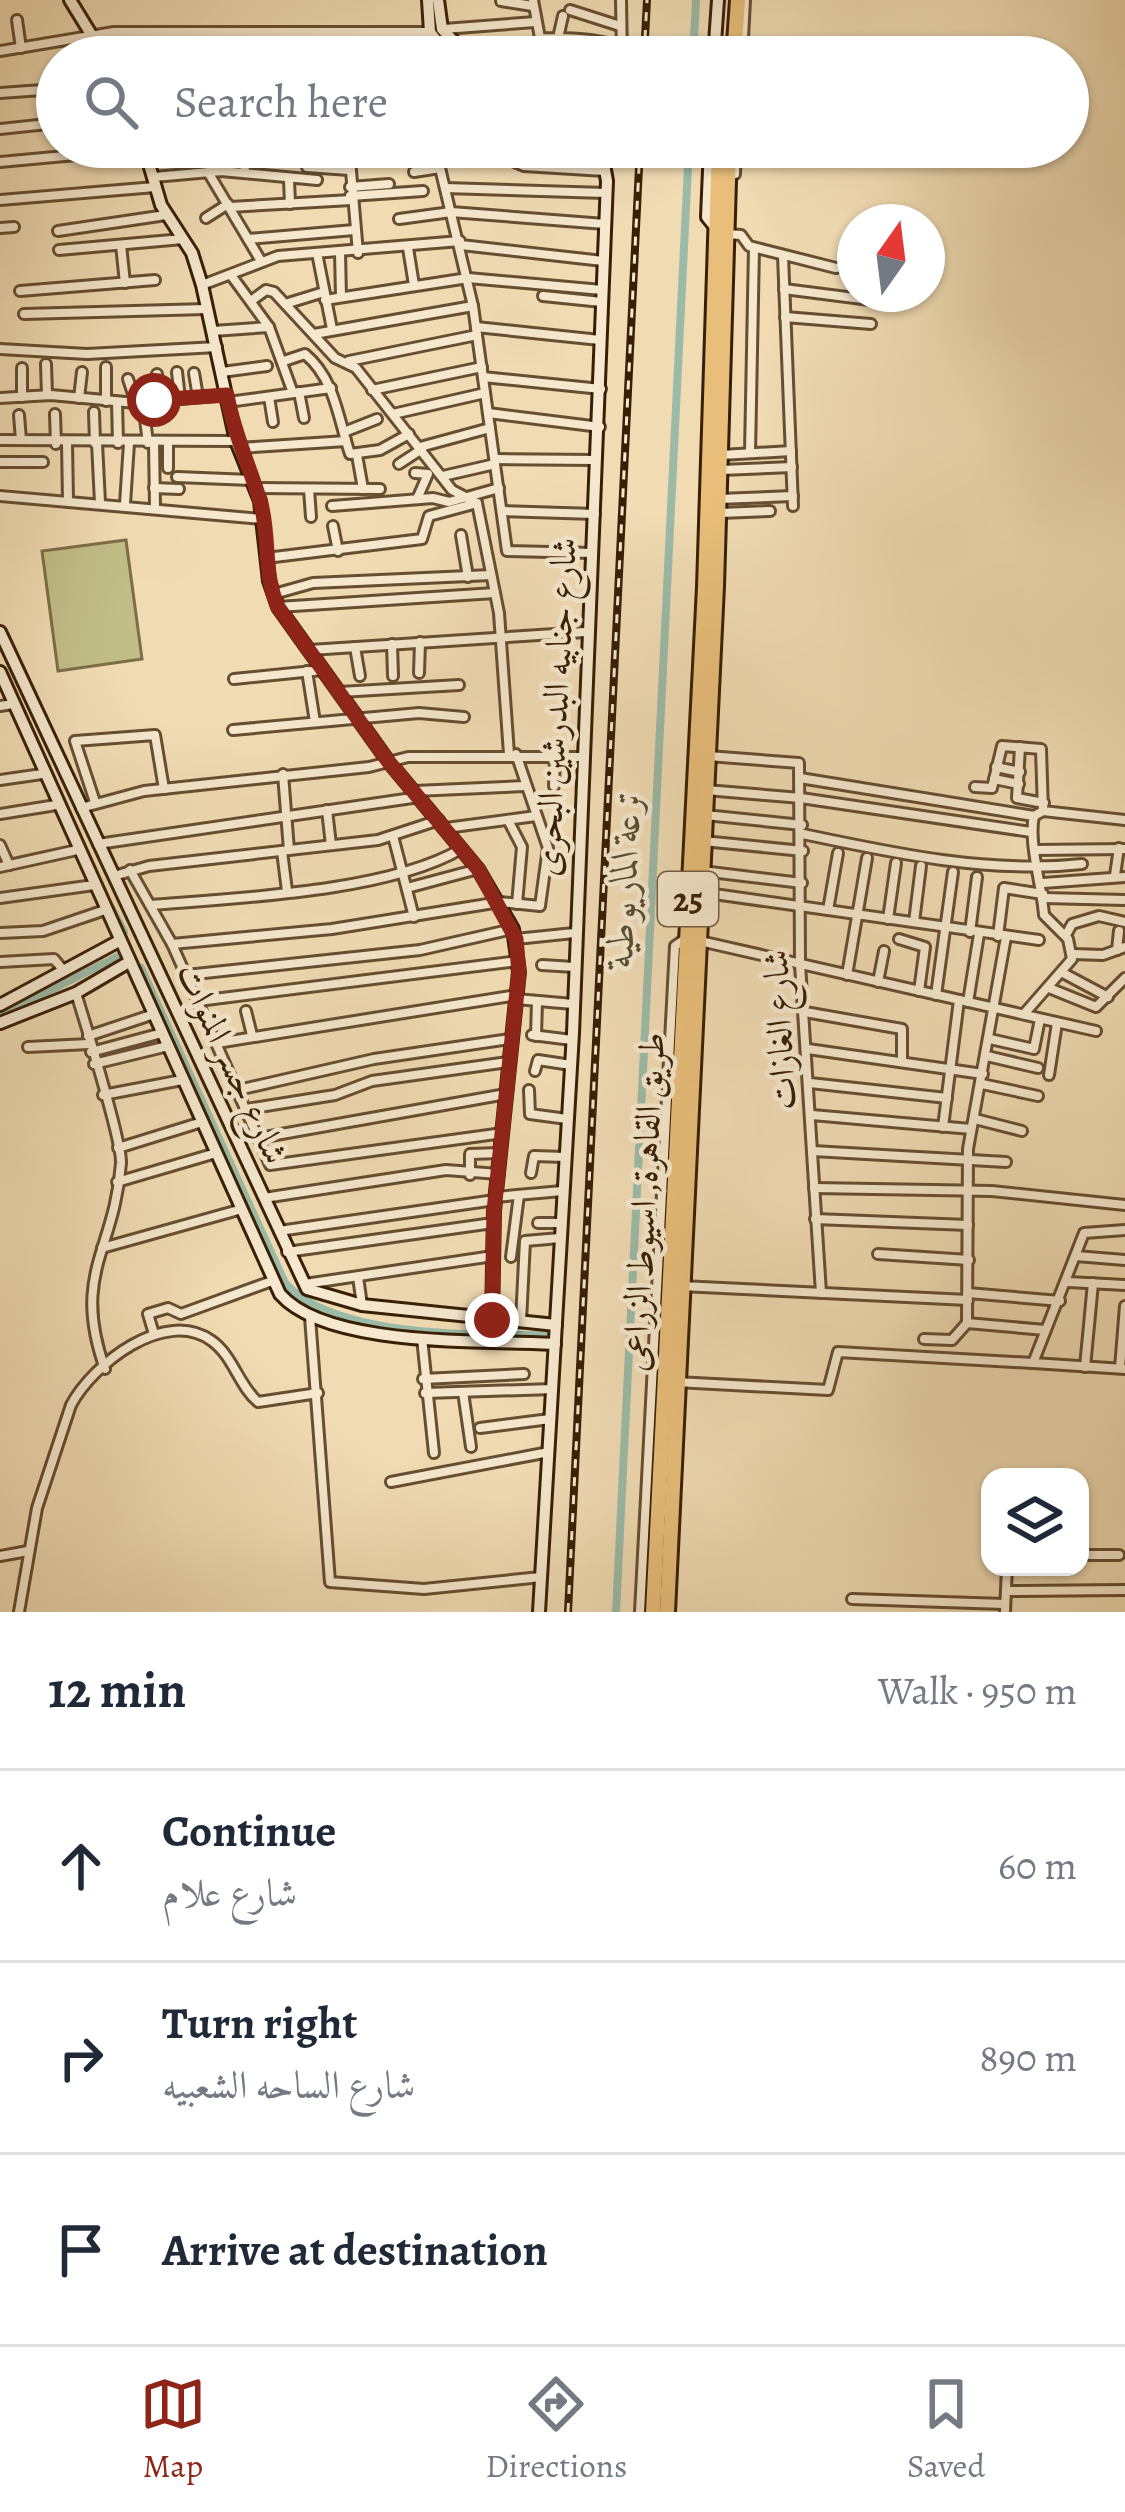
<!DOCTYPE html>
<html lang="en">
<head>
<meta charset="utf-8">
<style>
	:root { --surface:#fff; --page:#f6f6f7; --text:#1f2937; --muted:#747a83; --line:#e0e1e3; --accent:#8f2418 }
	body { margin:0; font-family:Alegreya,Amiri,serif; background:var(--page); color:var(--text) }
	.controls { position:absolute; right:36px; bottom:36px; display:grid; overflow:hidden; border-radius:24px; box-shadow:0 3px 9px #0004 }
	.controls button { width:108px; height:108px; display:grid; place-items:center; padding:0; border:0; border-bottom:3px solid var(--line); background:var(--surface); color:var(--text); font:60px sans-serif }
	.compass { position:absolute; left:837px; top:204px; width:108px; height:108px; border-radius:50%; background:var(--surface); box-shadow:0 3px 9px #0004; rotate:14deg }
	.stop { position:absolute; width:36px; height:36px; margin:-27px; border:9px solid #8f2418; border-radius:50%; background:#fff }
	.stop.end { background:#8f2418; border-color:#fff; box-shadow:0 3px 12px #0008 }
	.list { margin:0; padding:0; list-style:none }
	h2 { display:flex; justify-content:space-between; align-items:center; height:156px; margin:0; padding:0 48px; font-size:51px }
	h2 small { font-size:39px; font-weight:400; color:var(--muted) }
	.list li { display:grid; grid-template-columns:78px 1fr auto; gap:36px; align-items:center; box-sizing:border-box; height:192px; padding:0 48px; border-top:3px solid var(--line) }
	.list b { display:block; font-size:45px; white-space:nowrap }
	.list p { margin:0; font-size:39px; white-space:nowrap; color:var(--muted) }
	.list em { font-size:39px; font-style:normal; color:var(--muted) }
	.icon { flex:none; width:66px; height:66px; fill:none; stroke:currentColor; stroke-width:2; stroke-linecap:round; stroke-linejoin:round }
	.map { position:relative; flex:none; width:1125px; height:1612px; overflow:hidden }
	.search { position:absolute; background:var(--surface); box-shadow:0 3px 9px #0004; left:36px; right:36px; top:36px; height:132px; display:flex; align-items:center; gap:30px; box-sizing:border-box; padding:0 42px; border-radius:66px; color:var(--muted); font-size:45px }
	.sheet { height:732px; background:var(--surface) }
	nav { display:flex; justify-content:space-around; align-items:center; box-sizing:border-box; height:168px; border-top:3px solid var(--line); background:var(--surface); font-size:33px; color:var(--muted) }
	nav a { display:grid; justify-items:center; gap:6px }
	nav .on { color:var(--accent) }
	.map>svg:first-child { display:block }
	.green { fill:#c1be88; stroke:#7c6e46; stroke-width:3 }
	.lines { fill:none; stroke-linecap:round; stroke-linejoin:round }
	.canal { stroke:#9bbba8; stroke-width:8 }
	.street-casing { stroke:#664e30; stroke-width:14 }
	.secondary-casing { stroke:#381f04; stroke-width:16 }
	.highway-casing { stroke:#381f04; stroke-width:20 }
	.street { stroke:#f5e8ce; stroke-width:8 }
	.secondary { stroke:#f5e8ce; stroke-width:10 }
	.highway { stroke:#e8be7a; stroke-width:14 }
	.rail-casing { stroke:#381f04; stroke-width:8 }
	.rail { stroke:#f5e8ce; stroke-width:3; stroke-dasharray:9; stroke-linecap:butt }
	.route { stroke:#8f2418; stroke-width:15 }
	.labels { text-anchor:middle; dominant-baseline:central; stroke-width:9; stroke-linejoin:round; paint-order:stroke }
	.shield { fill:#f5e8ce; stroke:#715b41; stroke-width:3 }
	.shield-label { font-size:33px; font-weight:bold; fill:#381f04 }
	.street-label { font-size:36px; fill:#381f04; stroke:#f5e8ce }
	.water-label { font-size:39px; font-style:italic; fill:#564e35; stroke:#f5e8ce }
</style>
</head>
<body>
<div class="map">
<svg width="1125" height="1612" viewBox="0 0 1125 1612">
	<rect width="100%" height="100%" fill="#f0dbb3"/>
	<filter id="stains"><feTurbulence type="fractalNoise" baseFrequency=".00167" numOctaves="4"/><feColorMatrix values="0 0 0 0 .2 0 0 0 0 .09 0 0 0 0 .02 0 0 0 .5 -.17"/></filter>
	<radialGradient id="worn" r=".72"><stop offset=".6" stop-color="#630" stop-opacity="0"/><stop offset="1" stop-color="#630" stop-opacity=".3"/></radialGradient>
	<!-- green -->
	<path class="green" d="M126,540L142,659L58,671L42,551Z"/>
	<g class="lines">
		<!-- canal -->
		<g class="canal">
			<path d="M693,57L696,0"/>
			<path d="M111,908L124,932"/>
			<path d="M141,968L285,1283C333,1338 475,1335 546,1335"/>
			<path d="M0,1015L121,955"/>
			<path d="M616,1612L689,147"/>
		</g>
		<defs>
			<g id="street">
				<path d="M533,0L540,38C570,38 591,38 620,46"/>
				<path d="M621,0L622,57"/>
				<path d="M501,1L533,6"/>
				<path d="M570,10L620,26"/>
				<path d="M17,20L21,48"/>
				<path d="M444,29L535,22"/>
				<path d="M558,38L563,16"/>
				<path d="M0,51L114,32H430L424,57"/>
				<path d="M104,53L424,57"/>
				<path d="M532,53L610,57"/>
				<path d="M742,57L745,0"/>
				<path d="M0,93L57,89"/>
				<path d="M0,129L57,123"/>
				<path d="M243,147L245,173"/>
				<path d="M349,147L358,253"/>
				<path d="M435,147L473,306L507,551L593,553"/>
				<path d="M513,147L514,160"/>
				<path d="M349,157L505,158L524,166L605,171"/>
				<path d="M0,162L162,147"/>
				<path d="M307,167L349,170"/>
				<path d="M551,167L556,147"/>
				<path d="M208,172L261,261"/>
				<path d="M414,172L440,168"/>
				<path d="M735,174L736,147"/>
				<path d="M154,177L221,171L317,180"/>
				<path d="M289,180L290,204"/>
				<path d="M350,187L389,184"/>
				<path d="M445,188L606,193"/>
				<path d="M350,196L423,191"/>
				<path d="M0,200L155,187"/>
				<path d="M230,207L351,200"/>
				<path d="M206,218L228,204"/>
				<path d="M399,219L451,212L605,224"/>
				<path d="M0,228L14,227"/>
				<path d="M58,231L166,215"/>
				<path d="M727,234L741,235L749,246L836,268"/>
				<path d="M248,239L354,230"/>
				<path d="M121,245L125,283"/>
				<path d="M461,245L603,261"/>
				<path d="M408,248L414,285"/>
				<path d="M59,250L183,239"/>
				<path d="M340,252L341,297"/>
				<path d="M317,253L332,329"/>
				<path d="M783,256L793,506"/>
				<path d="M231,275L269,327L293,393"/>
				<path d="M202,285L278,256L460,241"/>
				<path d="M784,289L878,301"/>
				<path d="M20,291L155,280"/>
				<path d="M543,296L602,302"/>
				<path d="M325,300L468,278L602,290"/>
				<path d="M251,301L266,290L274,292L335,358L356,368L452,490L477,503L499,613L509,754"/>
				<path d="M285,304L324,292"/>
				<path d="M24,314L206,309"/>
				<path d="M785,317L871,324"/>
				<path d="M476,327L600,340"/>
				<path d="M213,331L269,327"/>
				<path d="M314,334L473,306"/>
				<path d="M0,349L87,354L217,347"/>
				<path d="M284,361L305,354C335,379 338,418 350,454L380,450L409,434"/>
				<path d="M349,361L477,335"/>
				<path d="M46,364L47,395"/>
				<path d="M22,368V397"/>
				<path d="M177,372L180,398"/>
				<path d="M222,372L267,366"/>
				<path d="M194,373L198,397"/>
				<path d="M157,374L159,399"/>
				<path d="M483,377L601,389"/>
				<path d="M128,379L136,403"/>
				<path d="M372,390L482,367"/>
				<path d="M299,392L304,418"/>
				<path d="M269,397L273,422"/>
				<path d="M0,398L51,395L136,403L226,395"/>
				<path d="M79,398L82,372"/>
				<path d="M106,401V367"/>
				<path d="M117,402L118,443"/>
				<path d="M228,402L331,388"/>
				<path d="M143,403L148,443"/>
				<path d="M94,412L95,443"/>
				<path d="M488,413L600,427"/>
				<path d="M55,414L56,444"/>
				<path d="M393,414L485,393"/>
				<path d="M19,415L21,440"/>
				<path d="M344,432L377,419"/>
				<path d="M0,440L236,441"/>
				<path d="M97,443L100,503"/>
				<path d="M154,443L155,507"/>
				<path d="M67,444L68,501"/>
				<path d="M420,447L490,428"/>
				<path d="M239,448L346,441"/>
				<path d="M750,453L754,248"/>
				<path d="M357,455L363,489"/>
				<path d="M721,455L791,451"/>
				<path d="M495,459L595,460"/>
				<path d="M0,462H43"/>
				<path d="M399,464L422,449"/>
				<path d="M168,468V443"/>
				<path d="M721,470L792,467"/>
				<path d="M415,473L428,474L417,499"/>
				<path d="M443,476L495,464"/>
				<path d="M177,477L251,480"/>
				<path d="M154,488L179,489"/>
				<path d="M255,488L380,489"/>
				<path d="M309,489L311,517"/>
				<path d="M0,496L262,519"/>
				<path d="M719,499L793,496"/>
				<path d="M125,504L129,443"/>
				<path d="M332,506L433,498L449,502L499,488"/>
				<path d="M503,511L595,514"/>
				<path d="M720,513L770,511"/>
				<path d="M333,526L338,551"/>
				<path d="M461,535L468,577"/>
				<path d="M266,558L422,539L429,516L477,503"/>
				<path d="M274,594L313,583L491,575"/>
				<path d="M278,607L495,593"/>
				<path d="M392,644L393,676"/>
				<path d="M355,647L360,676"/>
				<path d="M310,650L585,632"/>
				<path d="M307,671L315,722"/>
				<path d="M419,673L420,642"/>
				<path d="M234,679L323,670"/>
				<path d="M340,692L459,685"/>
				<path d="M0,706L13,704"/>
				<path d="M233,730L419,713L464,717"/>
				<path d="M1020,747L1017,798L1044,803"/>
				<path d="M708,756L799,763L800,964L821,1293"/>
				<path d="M996,767L1020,772"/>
				<path d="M283,774L289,850"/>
				<path d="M800,778L1034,816"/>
				<path d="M994,779L1019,784"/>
				<path d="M0,780L42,774"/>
				<path d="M554,786L555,756"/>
				<path d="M975,787L992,788L1002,746L1041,749L1043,811"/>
				<path d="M706,790L801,798L1031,832"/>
				<path d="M415,791L525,786"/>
				<path d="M95,802L75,741L155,735L164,789"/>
				<path d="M81,808L144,791L369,767L408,757H580"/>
				<path d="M327,810L331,845"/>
				<path d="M1043,811L1125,820"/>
				<path d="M0,814L56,805"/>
				<path d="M705,815L802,825"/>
				<path d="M508,820L522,847L517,904"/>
				<path d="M446,828L536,816"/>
				<path d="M803,834C893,853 990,874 1082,864"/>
				<path d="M393,836L414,917"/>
				<path d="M703,841L803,851"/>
				<path d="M98,844L419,797"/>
				<path d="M0,845L9,865"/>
				<path d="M1035,850L1125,849"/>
				<path d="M282,851L287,891"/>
				<path d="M0,867L77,850"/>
				<path d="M130,870L172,944L270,1165L503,1133"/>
				<path d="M702,871L802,883"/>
				<path d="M1115,875L1119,848"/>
				<path d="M114,876L149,866L378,840L439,820"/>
				<path d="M1043,883L1125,877"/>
				<path d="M407,888L478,869"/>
				<path d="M700,892L1039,940"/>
				<path d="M0,898L94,885"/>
				<path d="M1044,898L1125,900"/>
				<path d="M151,905C237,898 388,892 461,849"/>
				<path d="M828,910L838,853"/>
				<path d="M888,919L896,863"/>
				<path d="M914,922L921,866"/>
				<path d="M970,932L977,877"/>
				<path d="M0,933L43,931L105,910"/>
				<path d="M1066,935L1072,924L1099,916L1125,922"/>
				<path d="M998,936L1004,888L1043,894"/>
				<path d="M516,939L574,933"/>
				<path d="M899,939L925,947L919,991"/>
				<path d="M700,941L1096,1031"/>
				<path d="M172,944L332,929L500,902L540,906L548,848L516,754"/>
				<path d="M1117,950L1119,931"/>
				<path d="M1073,954L1103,955L1125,947"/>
				<path d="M0,962L54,959L64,971"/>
				<path d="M542,965L574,967"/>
				<path d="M1063,973L1108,997"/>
				<path d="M186,975L420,950L513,929"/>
				<path d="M847,975L867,858"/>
				<path d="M878,982L884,951"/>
				<path d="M1049,988L1096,1007L1125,978"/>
				<path d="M76,993C85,1023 122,1140 121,1163C115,1251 71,1273 105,1369"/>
				<path d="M936,995L953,872"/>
				<path d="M516,999L573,1004"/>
				<path d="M198,1001L518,961"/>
				<path d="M968,1002L979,934"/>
				<path d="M246,1011L252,1035"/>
				<path d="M805,1012L902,1029V1062"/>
				<path d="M1024,1014L1072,959L1068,939L1044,915C1042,887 1028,841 1034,816L1043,811"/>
				<path d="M532,1035L572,1040"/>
				<path d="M88,1036L154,1014"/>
				<path d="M536,1036L537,1001"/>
				<path d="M990,1039L1034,1049L1040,1019"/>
				<path d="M217,1043L517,995"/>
				<path d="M28,1047L89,1044"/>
				<path d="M808,1049L983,1074"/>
				<path d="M91,1052L162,1033"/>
				<path d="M987,1056L1038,1068"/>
				<path d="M94,1064L168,1046"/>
				<path d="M535,1071L538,1060L571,1065"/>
				<path d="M1049,1075L1057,1023"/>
				<path d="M810,1083L947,1098"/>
				<path d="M982,1084L1038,1096"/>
				<path d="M238,1090L374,1059L510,1039"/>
				<path d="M529,1090L530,1114L567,1119"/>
				<path d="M103,1095L182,1080"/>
				<path d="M247,1109L335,1095L372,1081L508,1062"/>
				<path d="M812,1115L971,1129"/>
				<path d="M975,1119L1022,1131"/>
				<path d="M943,1127L959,1000"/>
				<path d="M259,1138L506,1094"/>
				<path d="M118,1148L202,1122"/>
				<path d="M813,1151L1006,1162"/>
				<path d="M531,1173L534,1156L565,1157"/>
				<path d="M470,1175V1154L500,1153"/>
				<path d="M117,1182L216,1153"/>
				<path d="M814,1188L992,1191L1125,1205"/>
				<path d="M495,1197L562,1191"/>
				<path d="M264,1198L446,1170L499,1174"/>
				<path d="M815,1219L968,1225"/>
				<path d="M538,1223H561"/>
				<path d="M1125,1230L1084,1233L1033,1363L1125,1369"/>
				<path d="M279,1231L495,1200"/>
				<path d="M102,1248L242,1209"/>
				<path d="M287,1252L493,1223"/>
				<path d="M878,1254L969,1260"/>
				<path d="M1076,1256L1125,1260"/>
				<path d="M511,1257L519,1195"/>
				<path d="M358,1277L362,1305"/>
				<path d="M1068,1282L1125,1285"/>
				<path d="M305,1284L493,1256"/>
				<path d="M681,1286L968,1300"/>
				<path d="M968,1293L1060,1301"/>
				<path d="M310,1317L330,1582L424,1589L541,1577"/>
				<path d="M521,1321L525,1241L560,1238"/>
				<path d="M967,1323L1045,1330"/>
				<path d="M154,1334L148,1314L168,1308L181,1314L272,1281"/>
				<path d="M422,1338L434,1453"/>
				<path d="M924,1339L952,1340L967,1323L968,1149L1006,937"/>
				<path d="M1085,1367L1093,1283"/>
				<path d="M1120,1368L1125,1306"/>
				<path d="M423,1379L524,1374"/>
				<path d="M676,1382L828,1390L838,1352L1033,1363"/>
				<path d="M463,1392L471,1447"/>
				<path d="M425,1393L553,1389"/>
				<path d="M480,1428L550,1419"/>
				<path d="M391,1482L549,1452"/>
				<path d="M1080,1555H1119"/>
				<path d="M0,1556L28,1551"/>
				<path d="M1006,1591L1125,1590"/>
				<path d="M852,1599L1005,1604"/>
				<path d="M19,1612L37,1508L71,1405C93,1364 165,1307 212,1341C233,1356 239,1386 258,1402L318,1393"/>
				<path d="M640,1612L675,946L685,939"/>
				<path d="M1005,1612L1007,1567"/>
			</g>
			<g id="secondary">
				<path d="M70,0L105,57"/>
				<path d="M428,0L430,32L449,57"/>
				<path d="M438,0L442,29L469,57"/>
				<path d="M714,57L718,0"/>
				<path d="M144,147L161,205L192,253L202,285L236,441L260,501L269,581L278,607L388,761L478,869L513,929L519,972L494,1211L492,1320"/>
				<path d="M588,147L604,163"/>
				<path d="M710,147L707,217L716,228"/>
				<path d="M0,632L307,1289L362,1305L556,1325"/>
				<path d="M0,672L280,1294C327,1348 486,1340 555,1344"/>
				<path d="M0,1005L119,941"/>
				<path d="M0,1023L76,993L129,962"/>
				<path d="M539,1612L573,1033L607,181L601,147"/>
			</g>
			<g id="highway">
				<path d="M734,57L738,0"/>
				<path d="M653,1612L705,587L719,147"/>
				<path d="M667,1612L716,586L729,147"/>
			</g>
		</defs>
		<!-- street casing -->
		<use href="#street" class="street-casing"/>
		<!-- secondary casing -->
		<use href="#secondary" class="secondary-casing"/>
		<!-- highway casing -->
		<use href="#highway" class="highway-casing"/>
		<!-- street -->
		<use href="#street" class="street"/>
		<!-- secondary -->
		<use href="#secondary" class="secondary"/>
		<!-- highway -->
		<use href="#highway" class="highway"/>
		<defs>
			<g id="rail">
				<path d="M644,57L647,0"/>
				<path d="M568,1612L640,147"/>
			</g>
		</defs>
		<!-- rail casing -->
		<use href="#rail" class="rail-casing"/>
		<!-- rail -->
		<use href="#rail" class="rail"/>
	</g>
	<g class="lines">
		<!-- route -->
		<path class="route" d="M154,400L227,395C234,434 250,467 261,504C270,538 263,574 278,607L388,761L478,869L516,939L519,972L494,1211L492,1320"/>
	</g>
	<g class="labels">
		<!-- shield labels -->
		<rect class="shield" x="658" y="872" width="60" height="54" rx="9"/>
		<g class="shield-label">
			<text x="688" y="899">25</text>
		</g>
		<!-- street labels -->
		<g class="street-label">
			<text transform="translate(555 707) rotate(-87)">شارع جنابيه البدرشين البحرى</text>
			<text transform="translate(779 1030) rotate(-93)">شارع الغازات</text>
			<text transform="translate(233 1063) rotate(65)">شارع جسر المنوات</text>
			<text transform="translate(643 1202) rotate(-87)">طريق القاهرة, اسيوط الزراعى</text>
		</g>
		<!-- water labels -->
		<g class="water-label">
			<text transform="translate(623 878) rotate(-87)">ترعة الماريوطية</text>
		</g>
	</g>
	<rect width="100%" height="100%" filter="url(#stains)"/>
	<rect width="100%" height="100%" fill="url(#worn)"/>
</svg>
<div class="controls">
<button><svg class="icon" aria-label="layers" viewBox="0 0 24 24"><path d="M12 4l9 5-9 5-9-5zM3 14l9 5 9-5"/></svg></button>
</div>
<svg class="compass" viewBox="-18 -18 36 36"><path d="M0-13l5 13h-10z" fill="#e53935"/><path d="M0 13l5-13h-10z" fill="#747a83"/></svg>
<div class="stop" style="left:154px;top:400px"></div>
<div class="stop end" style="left:492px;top:1320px"></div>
<div class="search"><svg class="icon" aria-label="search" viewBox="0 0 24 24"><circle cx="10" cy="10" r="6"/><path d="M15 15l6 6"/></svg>Search here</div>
</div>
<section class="sheet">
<h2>12 min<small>Walk · 950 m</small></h2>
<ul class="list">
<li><svg class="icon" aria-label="ahead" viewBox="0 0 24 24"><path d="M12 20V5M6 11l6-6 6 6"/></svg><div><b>Continue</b><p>شارع علام</p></div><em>60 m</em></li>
<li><svg class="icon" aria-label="right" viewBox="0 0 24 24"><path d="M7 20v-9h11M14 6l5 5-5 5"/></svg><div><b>Turn right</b><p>شارع الساحه الشعبيه</p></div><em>890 m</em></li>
<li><svg class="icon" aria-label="arrive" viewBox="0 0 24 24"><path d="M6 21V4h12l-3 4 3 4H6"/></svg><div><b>Arrive at destination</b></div></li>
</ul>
</section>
<nav>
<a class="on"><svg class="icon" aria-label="map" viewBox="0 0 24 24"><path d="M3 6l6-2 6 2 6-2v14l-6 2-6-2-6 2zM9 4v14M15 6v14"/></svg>Map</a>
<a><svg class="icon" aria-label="directions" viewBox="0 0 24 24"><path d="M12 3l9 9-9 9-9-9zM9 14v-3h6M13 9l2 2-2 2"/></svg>Directions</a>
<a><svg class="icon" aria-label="saved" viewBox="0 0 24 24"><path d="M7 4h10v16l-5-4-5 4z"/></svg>Saved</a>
</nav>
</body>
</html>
